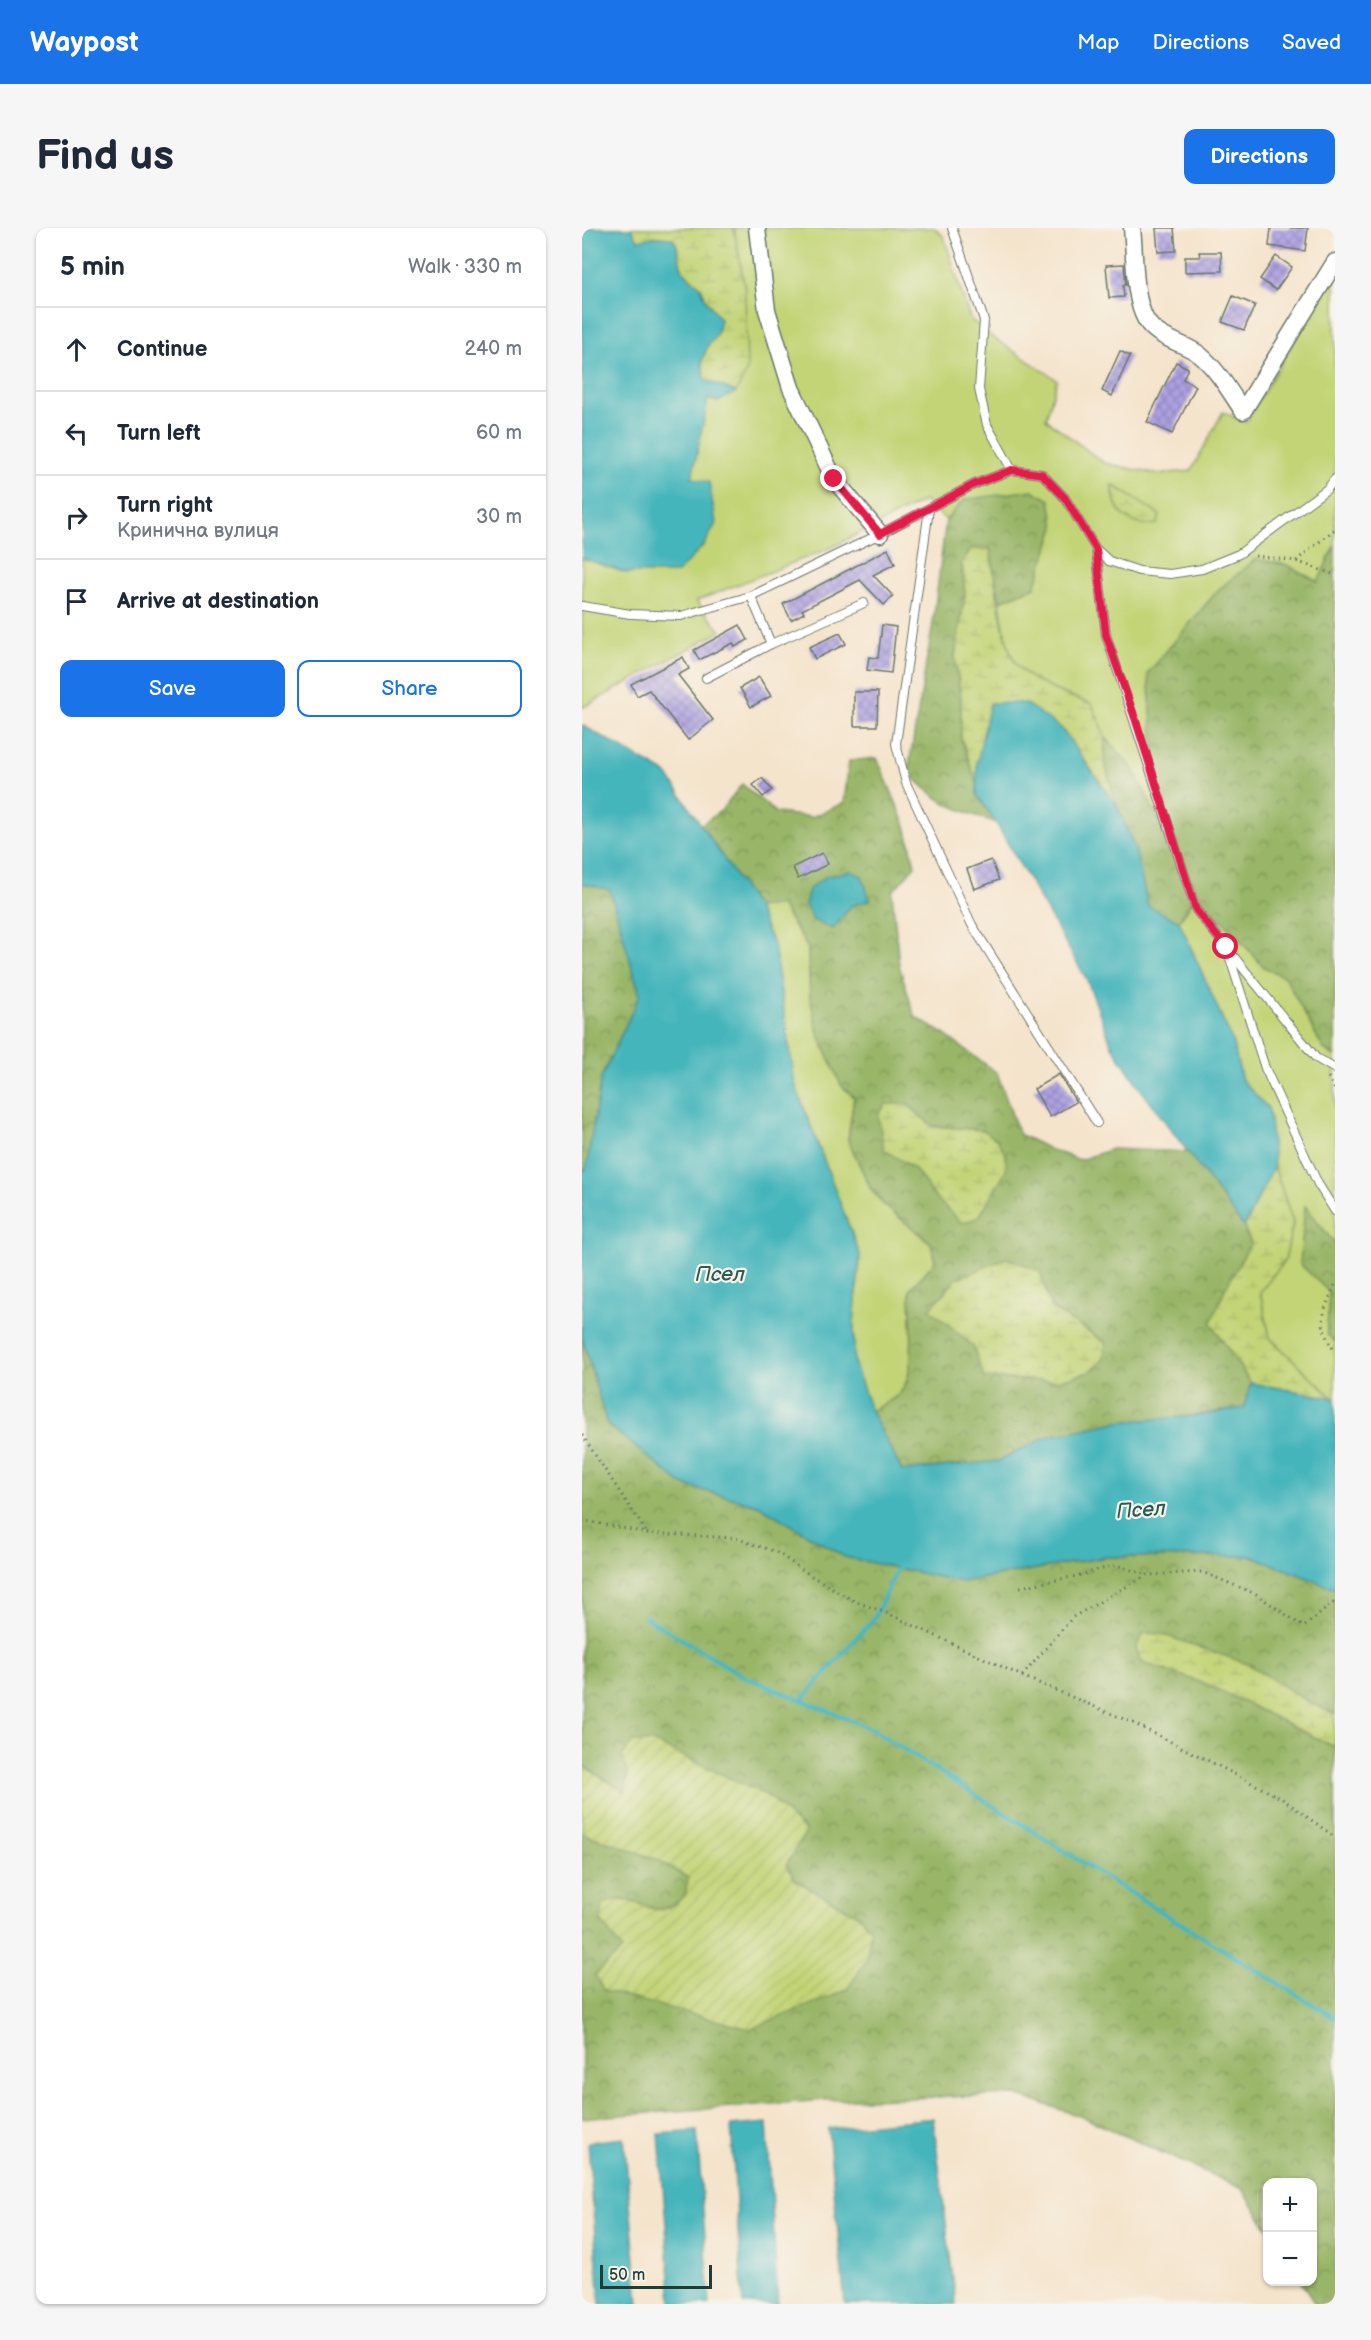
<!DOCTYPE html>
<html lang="en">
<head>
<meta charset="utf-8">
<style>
	:root { --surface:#fff; --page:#f6f6f7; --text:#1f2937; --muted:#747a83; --line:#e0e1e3; --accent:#1a73e8 }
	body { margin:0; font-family:"Balsamiq Sans",sans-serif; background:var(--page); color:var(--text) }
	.controls { position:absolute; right:18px; bottom:18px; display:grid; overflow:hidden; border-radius:12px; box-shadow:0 2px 4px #0004 }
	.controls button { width:54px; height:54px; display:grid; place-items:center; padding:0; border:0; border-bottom:2px solid var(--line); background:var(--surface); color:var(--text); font:30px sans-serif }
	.scale { position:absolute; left:18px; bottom:15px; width:112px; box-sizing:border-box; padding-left:6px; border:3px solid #1f3d34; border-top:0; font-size:16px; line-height:21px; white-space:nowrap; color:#1f3d34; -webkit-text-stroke:4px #f7f3e8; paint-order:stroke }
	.stop { position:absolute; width:18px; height:18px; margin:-14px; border:4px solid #e11d48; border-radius:50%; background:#fff }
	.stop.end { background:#e11d48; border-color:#fff; box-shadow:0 2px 6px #0008 }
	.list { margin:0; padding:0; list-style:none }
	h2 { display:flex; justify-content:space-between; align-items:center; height:78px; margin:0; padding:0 24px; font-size:26px }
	h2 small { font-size:20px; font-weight:400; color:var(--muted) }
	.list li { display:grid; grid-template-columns:39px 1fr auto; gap:18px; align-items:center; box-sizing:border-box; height:84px; padding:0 24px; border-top:2px solid var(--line) }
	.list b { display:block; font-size:22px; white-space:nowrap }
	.list p { margin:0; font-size:20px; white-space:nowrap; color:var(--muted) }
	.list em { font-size:20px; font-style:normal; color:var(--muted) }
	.actions { display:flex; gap:12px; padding:18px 24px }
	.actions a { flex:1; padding:14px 0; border:2px solid var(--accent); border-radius:12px; text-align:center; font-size:21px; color:var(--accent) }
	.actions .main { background:var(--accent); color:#fff }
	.icon { flex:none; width:33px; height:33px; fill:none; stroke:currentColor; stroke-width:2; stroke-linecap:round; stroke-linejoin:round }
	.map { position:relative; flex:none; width:753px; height:2076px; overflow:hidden; border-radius:12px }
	header { display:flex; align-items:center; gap:36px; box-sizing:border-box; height:84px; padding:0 30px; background:var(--accent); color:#fff }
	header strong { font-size:28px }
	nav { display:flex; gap:33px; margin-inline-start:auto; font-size:21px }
	.intro { display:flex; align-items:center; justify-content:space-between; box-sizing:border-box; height:144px; padding:0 36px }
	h1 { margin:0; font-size:42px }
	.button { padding:15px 27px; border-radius:12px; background:var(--accent); color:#fff; font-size:21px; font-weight:700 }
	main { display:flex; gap:36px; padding:0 36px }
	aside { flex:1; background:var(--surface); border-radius:12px; box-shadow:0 2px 4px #0004 }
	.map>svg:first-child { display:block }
	.green { fill:#c2d476; stroke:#708855; stroke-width:1.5 }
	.forest { fill:url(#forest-crowns); stroke:#5c7a4e; stroke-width:1.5; fill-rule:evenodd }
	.wetland { fill:url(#wetland-marsh); stroke:#708855; stroke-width:1.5 }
	.garden { fill:url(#garden-furrows); stroke:#708855; stroke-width:1.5 }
	.water { fill:#45b5bc; stroke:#327978; stroke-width:1.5 }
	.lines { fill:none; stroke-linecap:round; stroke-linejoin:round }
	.stream { stroke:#45b5bc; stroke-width:4.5 }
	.building { fill:url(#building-cross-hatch) }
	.lane-casing { stroke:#6a7769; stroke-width:10 }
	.street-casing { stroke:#6a7769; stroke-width:19 }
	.path { stroke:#6a7769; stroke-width:3; stroke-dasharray:1.5 4.5; stroke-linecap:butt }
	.lane { stroke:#fff; stroke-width:8 }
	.street { stroke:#fff; stroke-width:16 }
	.route { stroke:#e11d48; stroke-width:8 }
	.labels { text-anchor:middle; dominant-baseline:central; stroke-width:4.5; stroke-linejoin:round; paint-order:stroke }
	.water-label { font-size:21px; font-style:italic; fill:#285b56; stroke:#f7f3e8 }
</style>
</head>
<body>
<header>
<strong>Waypost</strong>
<nav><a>Map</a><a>Directions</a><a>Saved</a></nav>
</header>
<div class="intro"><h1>Find us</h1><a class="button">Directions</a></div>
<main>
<aside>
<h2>5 min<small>Walk · 330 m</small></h2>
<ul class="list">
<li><svg class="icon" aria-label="ahead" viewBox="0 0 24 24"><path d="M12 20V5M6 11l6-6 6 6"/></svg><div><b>Continue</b></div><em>240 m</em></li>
<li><svg class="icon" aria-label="left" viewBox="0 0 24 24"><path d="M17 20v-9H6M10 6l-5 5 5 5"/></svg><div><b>Turn left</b></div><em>60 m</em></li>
<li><svg class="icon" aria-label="right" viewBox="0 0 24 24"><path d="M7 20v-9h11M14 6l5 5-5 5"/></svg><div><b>Turn right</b><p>Кринична вулиця</p></div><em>30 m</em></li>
<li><svg class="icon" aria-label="arrive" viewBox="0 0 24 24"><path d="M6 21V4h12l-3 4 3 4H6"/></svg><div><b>Arrive at destination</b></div></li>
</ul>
<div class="actions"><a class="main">Save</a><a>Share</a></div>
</aside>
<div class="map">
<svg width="753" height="2076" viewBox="0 0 753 2076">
	<defs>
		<pattern id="forest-crowns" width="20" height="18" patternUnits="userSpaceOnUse" patternTransform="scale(1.5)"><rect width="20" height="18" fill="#99b667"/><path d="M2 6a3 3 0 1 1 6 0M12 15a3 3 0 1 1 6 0" fill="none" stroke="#7c9556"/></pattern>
		<pattern id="wetland-marsh" width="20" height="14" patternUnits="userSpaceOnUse" patternTransform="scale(1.5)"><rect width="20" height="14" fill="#c2d476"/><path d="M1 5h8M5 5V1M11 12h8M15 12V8" fill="none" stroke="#a6b767"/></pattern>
		<pattern id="garden-furrows" width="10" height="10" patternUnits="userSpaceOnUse" patternTransform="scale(1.5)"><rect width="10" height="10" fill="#c2d476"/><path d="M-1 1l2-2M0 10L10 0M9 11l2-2" fill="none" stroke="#a6b767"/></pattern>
		<pattern id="building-cross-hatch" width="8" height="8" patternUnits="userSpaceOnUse" patternTransform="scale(1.5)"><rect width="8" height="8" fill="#ada1e2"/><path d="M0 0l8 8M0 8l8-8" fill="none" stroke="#8c84b8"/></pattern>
	</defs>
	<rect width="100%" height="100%" fill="#f7f3e8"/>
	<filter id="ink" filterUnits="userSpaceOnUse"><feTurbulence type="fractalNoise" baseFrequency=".0167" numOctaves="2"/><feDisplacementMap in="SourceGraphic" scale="12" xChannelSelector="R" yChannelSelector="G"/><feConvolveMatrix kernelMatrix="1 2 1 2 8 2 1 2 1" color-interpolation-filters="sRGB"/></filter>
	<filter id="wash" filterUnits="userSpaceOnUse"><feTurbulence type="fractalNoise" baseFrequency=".008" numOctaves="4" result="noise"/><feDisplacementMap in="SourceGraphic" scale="24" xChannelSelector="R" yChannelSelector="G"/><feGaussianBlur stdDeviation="1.35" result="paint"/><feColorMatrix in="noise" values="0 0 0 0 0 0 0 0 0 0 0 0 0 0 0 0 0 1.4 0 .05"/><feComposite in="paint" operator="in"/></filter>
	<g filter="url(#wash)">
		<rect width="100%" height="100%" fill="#f5e4cc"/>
		<!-- green -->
		<g class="green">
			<path d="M152,0H353L362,9L388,91L409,108L475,152L464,191L522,235L574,246L609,243L641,184L664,194L753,43V317L736,354L705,337L578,598L552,542L523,509L510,476C489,469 447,455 435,437C423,419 421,394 418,373L453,359L382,272L364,292L342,273L246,321L114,373L139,403L0,480V330L44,345L67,344L122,317L134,295L127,255L109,251L126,171L163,62Z"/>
			<path d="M614,669L640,692L682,739L703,749L741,820L753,829V1016L723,979L747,1064L745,1106L753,1114V1172L688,1110L678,1064L703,1032L711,995L692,938L687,882L660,852L650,812L597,693Z"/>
			<path d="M199,677L226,720L228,769L259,857L272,869L266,912L289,961L302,977L349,1015L353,1034L328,1061C328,1087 336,1148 317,1166C310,1173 297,1178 289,1183L272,1134V1095L278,1027L213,856L192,718L175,680Z"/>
		</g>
		<!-- forest -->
		<g class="forest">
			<path d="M450,262L468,272L473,299L453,359L418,373L408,321L380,334L383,366L373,429L379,469V510L395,555V567L414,595C374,580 356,577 326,543L351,395L364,292L382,272Z"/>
			<path d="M753,317V828L741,820L703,749L682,739L640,692L614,670L606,677L597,693L566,679L553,621L535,578L522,533L523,509L552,542L578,596L566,445L636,362L674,331L705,337L736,354Z"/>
			<path d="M295,530L324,598L333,638L310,664L317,737L333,789L360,805L415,845L437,906L469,922L498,932L530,921L607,924L662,999L669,1015L642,1063L629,1095L669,1155L662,1180L465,1209L416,1233L320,1243L289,1183C297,1178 310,1173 317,1166C336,1147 328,1087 328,1061L353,1034L349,1015L302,977L289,961L266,912L272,869L259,857L236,805L228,769L226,720L199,677L175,680L119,597L140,582L160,556L194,585L230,589L262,575L267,533ZM325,876L350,898L400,902L353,969L332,940ZM458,1043L469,1080L523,1114L403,1150L391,1118L349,1081Z"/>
			<path d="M0,655L28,661L58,767L19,850L4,943L0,941Z"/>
			<path d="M723,978L753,1016V1114L745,1106L747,1064L718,1036Z"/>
			<path d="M0,1109L25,1196L101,1257L176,1277L263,1329L380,1354L524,1329L670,1328L753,1361V1486L728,1475L562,1435L627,1457L753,1519V2076H733L719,2054H730V1954H686L685,1999L661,1961L501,1889L434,1867L244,1872L0,1890V1605L74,1631L106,1650L103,1668C77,1690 68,1681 39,1671L19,1693L41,1722L13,1747L277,1688L213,1652L204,1637L46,1546L43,1564L0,1537Z"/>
		</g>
		<!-- wetland -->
		<g class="wetland">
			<path d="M49,0H152L163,62L165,143L154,164L123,152L120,133L126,117L135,106L138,91L124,72L119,59L100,42L94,15L90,10L72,9L56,12Z"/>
			<path d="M531,257L578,287L575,296C548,300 530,284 531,257Z"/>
			<path d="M390,320L408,321C413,348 420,420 436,438C452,457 487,468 510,476L523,509L522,533L535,578L479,500L395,535V555L379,510V469L373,429L383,366L380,334Z"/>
			<path d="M304,876H325L350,898L400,902L415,912L424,926V943L397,989L380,995L353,969L332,940L302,922L296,887Z"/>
			<path d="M692,938L711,995L703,1032L678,1064L688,1110L751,1170L669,1155L629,1095L642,1063L669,1015L662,999Z"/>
			<path d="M425,1030L458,1043L469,1080L524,1115L521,1132L507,1144L474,1153L402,1150L391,1118L348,1081L374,1051Z"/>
			<path d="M562,1405L579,1406L666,1436L728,1475L753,1486V1519L627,1457L561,1435L554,1420Z"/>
		</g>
		<!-- garden -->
		<path class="garden" d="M51,1514H71L186,1568L224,1604L204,1637L213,1652L277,1688L289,1702L284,1733L265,1762L168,1801L22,1763L13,1747L40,1722L19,1693L21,1676C27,1674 34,1671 40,1672C71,1675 71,1694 103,1668L106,1650L74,1631L0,1605V1537L43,1564L46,1546L40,1528Z"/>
		<!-- water -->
		<g class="water">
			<path d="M0,0H49L56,12L72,9L90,10L94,15L100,42L119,59L124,72L138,91L135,106L126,117L120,133L123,152L154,164L136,174L126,171L110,250L127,254L134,295L122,317L95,345H44L0,330Z"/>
			<path d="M408,475H443L479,500L535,578L553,621L566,678L597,693L650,812L660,852L687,881L692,938L662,999L557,859L530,818L505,752L414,595L395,567V535Z"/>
			<path d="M0,497L85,546L175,680L192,718L213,856L278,1027L272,1095V1134L289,1183L320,1243L416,1233L465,1209L534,1194L615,1188L662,1180L669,1155L751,1170L753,1172V1361L670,1328L524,1329L380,1354L263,1329L176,1277L101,1257L25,1196L0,1109V941L4,942L19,850L58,767L28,662L0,655Z"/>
			<path d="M269,643L280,648L288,672L269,678L251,701L231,692L223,677L228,660L245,648Z"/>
			<path d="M351,1890L374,2076H263L246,1901Z"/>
			<path d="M185,1895L196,2076H161L149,1898Z"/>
			<path d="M115,1903L128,2076H90L77,1906Z"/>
			<path d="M42,1910L57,2076H18L6,1914Z"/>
		</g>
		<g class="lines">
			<!-- stream -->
			<g class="stream">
				<path d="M63,1389L163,1449L290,1501L534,1656L753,1790"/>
				<path d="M220,1472L293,1389L317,1337"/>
			</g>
		</g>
		<g id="blocks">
			<!-- building -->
			<g class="building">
				<path d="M574,0H592L594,23L576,24Z"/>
				<path d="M689,0H726L723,23L687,18Z"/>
				<path d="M617,24H639L640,43L603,44V29H618Z"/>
				<path d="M694,28L710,39L694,62L678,51Z"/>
				<path d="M542,36L544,57H541L542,69L527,70L524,37Z"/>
				<path d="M651,68L673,77L662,102L640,94Z"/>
				<path d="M538,123L548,128L530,168L520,163Z"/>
				<path d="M594,134L606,140L601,151L614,158L590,206L565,194Z"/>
				<path d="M306,321L313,336L291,347L311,368L302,377L278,352L220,382L222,385L209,392L201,376Z"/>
				<path d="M158,397L166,412L153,419L151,415L117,432L112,422Z"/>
				<path d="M300,397L314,399L309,445L285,442L287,429L296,430Z"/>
				<path d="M258,405L264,416L233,431L227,419Z"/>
				<path d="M101,429L107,441L96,447L131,492L106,512L67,462L55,468L49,456Z"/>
				<path d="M177,449L189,468L169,479L158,460Z"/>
				<path d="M272,464H296L295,498H272Z"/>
				<path d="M180,550L190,562L181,569L171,557Z"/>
				<path d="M240,625L246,636L216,651L211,639Z"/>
				<path d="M409,632L417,652L392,661L385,641Z"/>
				<path d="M477,846L494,874L468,889L452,861Z"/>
			</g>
		</g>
	</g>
	<g filter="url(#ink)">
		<use href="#blocks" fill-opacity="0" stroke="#6a7769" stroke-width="1.5"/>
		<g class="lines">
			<defs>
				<g id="lane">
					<path d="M370,0L402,92L397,161L405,197L430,242"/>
					<path d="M347,281L314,516L324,555L390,697L515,895"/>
					<path d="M514,321L524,407L614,682L734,830L753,841"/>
					<path d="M0,378L48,386L99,388L169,368L298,306L393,256L430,242L460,246L483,270L514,321L527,333L557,343L588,346L620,341L657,326L745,261L753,251"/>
					<path d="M189,416L282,375"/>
					<path d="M124,450L189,416L169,368"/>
					<path d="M646,724L683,840L736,956L753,983"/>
				</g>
				<g id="street">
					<path d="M175,0L185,82L209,160L252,251L298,306"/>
					<path d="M550,0C553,25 551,70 564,92C576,112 602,114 618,127C636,142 648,164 661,183L753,34"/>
				</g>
			</defs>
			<!-- lane casing -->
			<use href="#lane" class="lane-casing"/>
			<!-- street casing -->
			<use href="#street" class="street-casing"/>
			<!-- path -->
			<g class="path">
				<path d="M673,328L714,333L753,347"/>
				<path d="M714,333L753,301"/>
				<path d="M746,849L753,862"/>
				<path d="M753,1057C741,1084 734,1097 753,1123"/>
				<path d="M0,1207L65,1305"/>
				<path d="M0,1292L65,1305L153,1310L194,1324L231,1349L272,1373L307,1386L440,1448L549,1494L623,1531L699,1570L753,1609"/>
				<path d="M438,1359L495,1348L534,1337L565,1347"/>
				<path d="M440,1448L491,1389L565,1347L620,1344L674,1366L722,1399L751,1375L753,1377"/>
			</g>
			<!-- lane -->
			<use href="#lane" class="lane"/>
			<!-- street -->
			<use href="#street" class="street"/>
		</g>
	</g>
	<g class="lines" filter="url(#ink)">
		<!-- route -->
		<path class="route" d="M252,251L298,306L393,256L430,242L460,246L483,270L514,321L524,407L554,493L614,682L644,719"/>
	</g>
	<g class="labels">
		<!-- water labels -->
		<g class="water-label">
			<text x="138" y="1046">Псел</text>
			<text transform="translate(559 1282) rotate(-4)">Псел</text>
		</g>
	</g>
</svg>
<div class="controls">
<button>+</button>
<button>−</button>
</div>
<div class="scale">50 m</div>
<div class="stop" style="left:644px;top:719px"></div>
<div class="stop end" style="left:252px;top:251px"></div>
</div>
</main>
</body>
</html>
